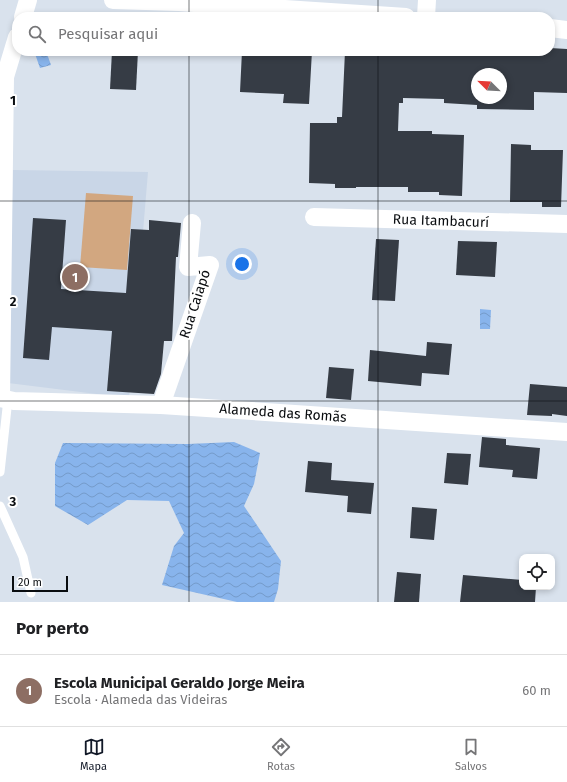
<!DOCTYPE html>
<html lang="pt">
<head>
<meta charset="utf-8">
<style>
	:root { --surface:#fff; --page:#f2f2f2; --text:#202124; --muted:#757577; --line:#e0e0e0; --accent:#111827 }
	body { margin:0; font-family:"Fira Sans",sans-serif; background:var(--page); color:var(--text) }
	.controls { position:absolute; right:12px; bottom:12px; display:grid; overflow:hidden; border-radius:8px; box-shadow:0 2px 6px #0003 }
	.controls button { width:36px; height:36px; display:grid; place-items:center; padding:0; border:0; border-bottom:1px solid var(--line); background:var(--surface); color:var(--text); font:20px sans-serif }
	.compass { position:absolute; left:471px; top:68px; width:36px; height:36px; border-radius:50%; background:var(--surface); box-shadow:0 2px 6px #0003; rotate:294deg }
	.scale { position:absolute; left:12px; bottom:10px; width:56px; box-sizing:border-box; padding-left:4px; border:2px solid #0a0d10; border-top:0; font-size:11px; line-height:14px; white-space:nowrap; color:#0a0d10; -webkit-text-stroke:3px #fff; paint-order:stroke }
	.you { position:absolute; left:242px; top:264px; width:14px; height:14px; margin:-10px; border:3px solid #fff; border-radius:50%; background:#1a73e8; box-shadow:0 0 0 6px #1a73e833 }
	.badge { display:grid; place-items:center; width:26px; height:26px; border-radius:50%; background:var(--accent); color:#fff; font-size:13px; font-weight:700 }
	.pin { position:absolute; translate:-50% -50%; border:2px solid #fff; box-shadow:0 1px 4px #0006 }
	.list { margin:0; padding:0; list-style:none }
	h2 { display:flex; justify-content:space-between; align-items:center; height:52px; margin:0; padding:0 16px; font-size:17px }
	h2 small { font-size:13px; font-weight:400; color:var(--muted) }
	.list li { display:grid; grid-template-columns:26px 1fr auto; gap:12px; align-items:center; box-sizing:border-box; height:72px; padding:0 16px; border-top:1px solid var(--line) }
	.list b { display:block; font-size:15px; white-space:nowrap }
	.list p { margin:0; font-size:13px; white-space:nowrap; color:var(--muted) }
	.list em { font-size:13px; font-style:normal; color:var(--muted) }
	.icon { flex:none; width:22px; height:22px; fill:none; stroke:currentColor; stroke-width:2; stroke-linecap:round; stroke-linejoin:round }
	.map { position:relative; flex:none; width:567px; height:602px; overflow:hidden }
	.search { position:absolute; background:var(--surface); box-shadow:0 2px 6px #0003; left:12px; right:12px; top:12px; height:44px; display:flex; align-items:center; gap:10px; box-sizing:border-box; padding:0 14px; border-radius:16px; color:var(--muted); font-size:15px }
	.sheet { height:124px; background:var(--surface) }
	nav { display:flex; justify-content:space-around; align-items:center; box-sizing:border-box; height:56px; border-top:1px solid var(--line); background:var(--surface); font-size:11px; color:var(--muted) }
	nav a { display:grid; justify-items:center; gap:2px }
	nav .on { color:var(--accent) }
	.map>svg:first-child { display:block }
	.built { fill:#c9d6e7 }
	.pitch { fill:#d2a780 }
	.water { fill:url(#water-waves) }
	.building { fill:#363c45; fill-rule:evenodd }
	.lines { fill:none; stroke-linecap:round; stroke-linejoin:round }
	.lane { stroke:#fff; stroke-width:9 }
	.street { stroke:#fff; stroke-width:18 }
	.grid { fill:none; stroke:#0a0d10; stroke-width:1; stroke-opacity:0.55 }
	.labels { text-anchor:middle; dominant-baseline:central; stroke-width:4; stroke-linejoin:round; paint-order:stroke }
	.street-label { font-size:14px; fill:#0a0d10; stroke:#fff }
	.grid-label { font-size:13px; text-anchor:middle; font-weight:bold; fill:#0a0d10; stroke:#fff; stroke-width:4; stroke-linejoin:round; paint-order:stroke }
</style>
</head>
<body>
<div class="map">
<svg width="567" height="602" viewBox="0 0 567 602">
	<defs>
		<pattern id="water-waves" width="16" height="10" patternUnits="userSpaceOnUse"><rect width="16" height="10" fill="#88b4ec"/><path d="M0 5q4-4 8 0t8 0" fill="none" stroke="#749ac9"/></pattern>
	</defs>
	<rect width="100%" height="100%" fill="#d9e2ed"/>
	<!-- built -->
	<path class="built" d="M13,170L148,172L129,398L8,383Z"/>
	<!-- pitch -->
	<path class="pitch" d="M86,193L133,196L127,270L80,267Z"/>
	<!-- water -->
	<g class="water">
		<path d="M34,51H46L51,65L40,68Z"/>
		<path d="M480,309L491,310L490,329H480Z"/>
		<path d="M234,442L260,453L254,484L244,506L281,561L278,589L274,602H237L162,585L174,546L184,533L169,501L127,500L88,525L55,506V463L63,443L188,444Z"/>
	</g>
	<!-- building -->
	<g class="building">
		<path d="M550,48L567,49V93L534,92V110L477,109V105L444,103V99L403,98V103H399L398,131H432V134L464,135L462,196L439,195V192H408V187H356V188H335V184L309,183L310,123H337V117H342L345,51H550ZM477,74H501V98H477Z"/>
		<path d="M112,51H138L136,90L110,89Z"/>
		<path d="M242,51H312L309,104L283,103L284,94L240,92Z"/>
		<path d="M511,144L531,145V150H563L561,207H542V202H510Z"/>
		<path d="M33,218L66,220L61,289L126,293L131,229L149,230V220L181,223L178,257H176L172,341H164L161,374L154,394L107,391L112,331L52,327L49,360L23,358Z"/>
		<path d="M376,239L399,240L395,301L372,300Z"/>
		<path d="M458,241L497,242L495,277L456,275Z"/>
		<path d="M427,342L452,344L449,375L422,373L421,386L368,381L370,350L426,356Z"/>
		<path d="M329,367L354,369L351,400L326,398Z"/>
		<path d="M530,384L567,387V416L552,414V416L527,415Z"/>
		<path d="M482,437L506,439V445L540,448L537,479L512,477L513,470L479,467Z"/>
		<path d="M447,453L471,454L468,485L444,483Z"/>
		<path d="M308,461L332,463L331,480L374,483L371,514L347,512L348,496L305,492Z"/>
		<path d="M412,507L437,509L434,540L410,538Z"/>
		<path d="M397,572L421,574L419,602H394Z"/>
		<path d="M463,575L522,580V587H536L535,602H460Z"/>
	</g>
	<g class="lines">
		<!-- lane -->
		<g class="lane">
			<path d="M0,472L8,399"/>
			<path d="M0,506L23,557L31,593"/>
		</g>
		<!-- street -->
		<g class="street">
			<path d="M113,0L179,2L406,17"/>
			<path d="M23,17L28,0"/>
			<path d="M426,17L427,0"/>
			<path d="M550,28L567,30"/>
			<path d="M314,217L567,224"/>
			<path d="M0,398L14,401L161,405L567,432"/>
			<path d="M1,398L5,77L17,37"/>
			<path d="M161,405L210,265L188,267L192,223"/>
		</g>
	</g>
	<!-- grid -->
	<path class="grid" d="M189,0V17M378,0V17M189,51V602M378,51V602M0,201H567M0,401H567"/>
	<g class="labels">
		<!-- street labels -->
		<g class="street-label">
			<text transform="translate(441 221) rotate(2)">Rua Itambacurí</text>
			<text transform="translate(195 304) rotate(-72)">Rua Caiapó</text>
			<text transform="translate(283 413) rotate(4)">Alameda das Romãs</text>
		</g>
	</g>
	<g class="grid-label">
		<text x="13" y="105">1</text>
		<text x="13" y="306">2</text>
		<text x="13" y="506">3</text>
	</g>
</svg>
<div class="controls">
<button><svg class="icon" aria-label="locate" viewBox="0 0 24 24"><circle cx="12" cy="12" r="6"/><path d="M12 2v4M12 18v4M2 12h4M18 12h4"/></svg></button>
</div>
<svg class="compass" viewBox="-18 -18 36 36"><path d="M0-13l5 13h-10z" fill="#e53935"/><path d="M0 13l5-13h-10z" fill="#757577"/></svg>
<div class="scale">20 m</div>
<div class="you"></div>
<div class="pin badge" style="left:75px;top:277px;background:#8d6e63">1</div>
<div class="search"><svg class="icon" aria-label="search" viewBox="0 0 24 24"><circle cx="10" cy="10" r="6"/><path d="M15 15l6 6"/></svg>Pesquisar aqui</div>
</div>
<section class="sheet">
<h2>Por perto<small></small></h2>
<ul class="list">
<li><span class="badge" style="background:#8d6e63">1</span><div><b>Escola Municipal Geraldo Jorge Meira</b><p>Escola · Alameda das Videiras</p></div><em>60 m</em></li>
</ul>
</section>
<nav>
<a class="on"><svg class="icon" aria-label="map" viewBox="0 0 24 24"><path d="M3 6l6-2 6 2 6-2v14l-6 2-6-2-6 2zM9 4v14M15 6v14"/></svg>Mapa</a>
<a><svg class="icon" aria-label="directions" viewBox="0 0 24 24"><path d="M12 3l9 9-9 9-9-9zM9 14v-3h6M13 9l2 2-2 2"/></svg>Rotas</a>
<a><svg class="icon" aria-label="saved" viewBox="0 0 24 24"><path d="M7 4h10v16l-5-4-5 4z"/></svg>Salvos</a>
</nav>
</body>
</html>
